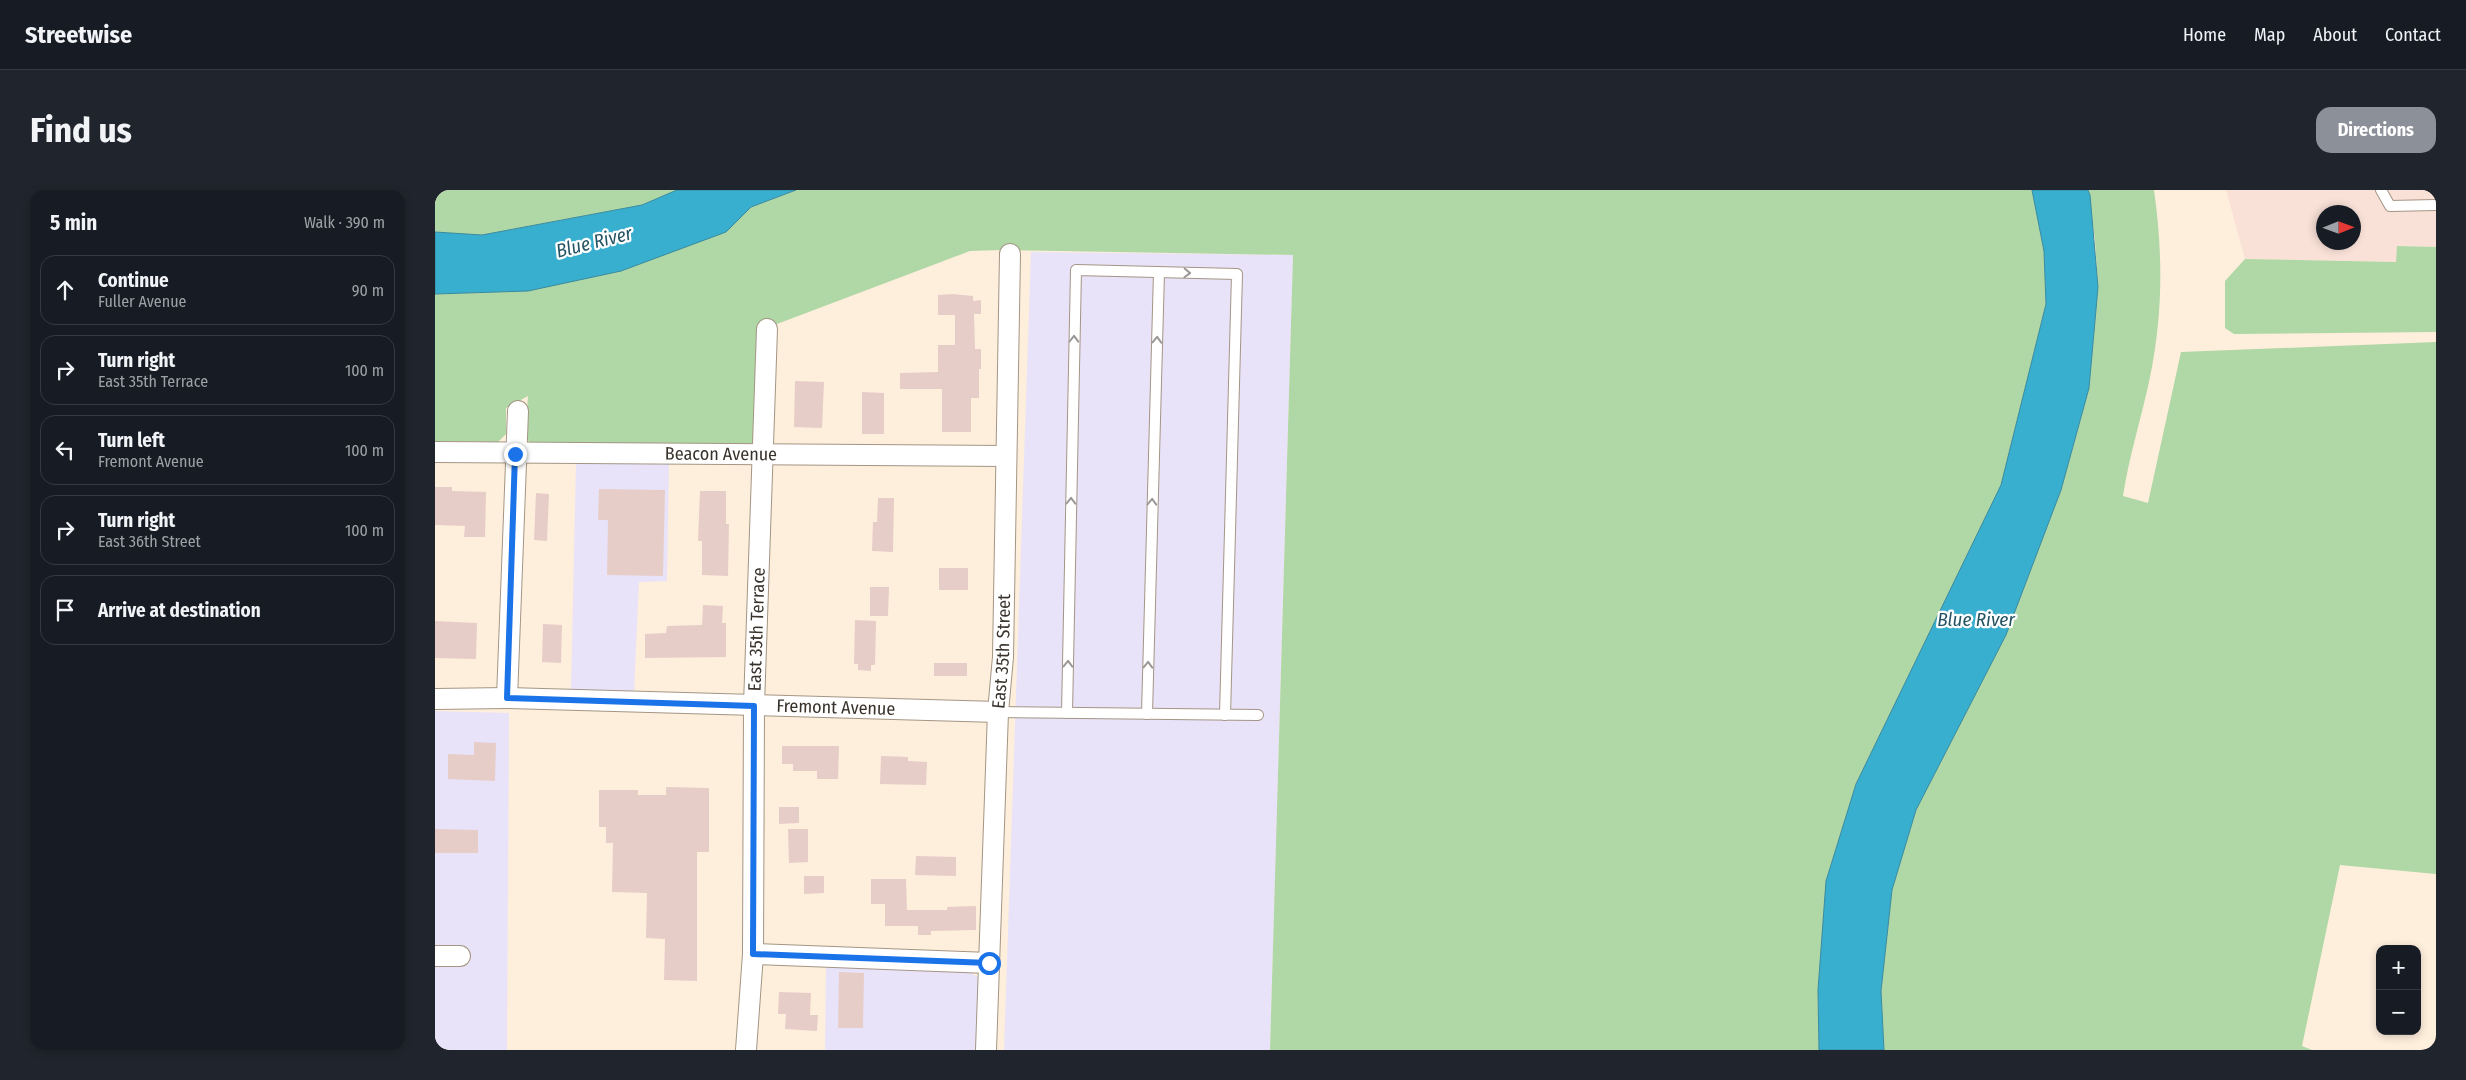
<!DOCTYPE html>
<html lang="en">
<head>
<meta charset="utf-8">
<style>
	:root { --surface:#171b24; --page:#20242c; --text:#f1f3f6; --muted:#9ea1a6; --line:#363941; --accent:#8c9099 }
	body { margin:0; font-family:"Fira Sans Condensed",sans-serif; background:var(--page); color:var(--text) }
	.controls { position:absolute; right:15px; bottom:15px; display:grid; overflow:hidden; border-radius:10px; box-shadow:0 2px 8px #0003 }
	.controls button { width:45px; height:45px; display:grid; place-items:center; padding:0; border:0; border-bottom:1px solid var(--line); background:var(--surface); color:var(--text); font:25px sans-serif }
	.compass { position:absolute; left:1881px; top:15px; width:45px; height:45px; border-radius:50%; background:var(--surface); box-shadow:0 2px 8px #0003; rotate:89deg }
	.stop { position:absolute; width:15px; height:15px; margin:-11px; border:4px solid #1a73e8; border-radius:50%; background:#fff }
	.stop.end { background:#1a73e8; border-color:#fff; box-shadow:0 1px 5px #0008 }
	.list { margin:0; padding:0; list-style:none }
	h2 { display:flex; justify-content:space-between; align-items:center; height:65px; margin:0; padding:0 20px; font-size:21px }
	h2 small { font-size:16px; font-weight:400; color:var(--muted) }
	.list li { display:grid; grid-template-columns:32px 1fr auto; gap:15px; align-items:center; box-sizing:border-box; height:70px; margin:0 10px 10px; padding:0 10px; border:1px solid var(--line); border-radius:15px }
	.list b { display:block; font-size:19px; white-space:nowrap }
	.list p { margin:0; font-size:16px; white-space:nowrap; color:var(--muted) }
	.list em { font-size:16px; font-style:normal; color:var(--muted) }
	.icon { flex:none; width:28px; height:28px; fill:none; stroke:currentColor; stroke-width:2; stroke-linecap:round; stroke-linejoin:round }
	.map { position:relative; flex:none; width:2001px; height:860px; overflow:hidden; border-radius:15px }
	header { display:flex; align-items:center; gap:30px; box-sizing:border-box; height:70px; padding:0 25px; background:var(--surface); border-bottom:1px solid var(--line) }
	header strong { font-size:24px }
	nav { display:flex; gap:28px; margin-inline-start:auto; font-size:18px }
	.intro { display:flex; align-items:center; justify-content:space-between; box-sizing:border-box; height:120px; padding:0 30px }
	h1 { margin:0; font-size:35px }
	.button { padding:12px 22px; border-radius:15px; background:var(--accent); color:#fff; font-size:18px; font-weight:700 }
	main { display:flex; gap:30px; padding:0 30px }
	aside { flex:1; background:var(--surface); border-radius:15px; box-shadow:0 2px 8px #0003 }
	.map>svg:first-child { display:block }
	.commercial { fill:#f9e1d7; fill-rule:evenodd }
	.industrial { fill:#e8e3f9 }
	.green { fill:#b0d7a6 }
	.water { fill:#39afd0; stroke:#398a9e }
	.building { fill:#e7cdc8 }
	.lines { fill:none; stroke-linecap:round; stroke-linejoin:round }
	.lane-casing { stroke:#a49584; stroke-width:12 }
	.street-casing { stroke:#a49584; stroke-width:22 }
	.lane { stroke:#fff; stroke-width:10 }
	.street { stroke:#fff; stroke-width:20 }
	.oneway { stroke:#9c9895 }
	.route { stroke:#1a73e8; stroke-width:6 }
	.labels { text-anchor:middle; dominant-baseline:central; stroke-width:4.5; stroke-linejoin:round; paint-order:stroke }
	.street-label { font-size:18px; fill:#38322b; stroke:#fff }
	.water-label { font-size:19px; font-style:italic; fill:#245463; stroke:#fff }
</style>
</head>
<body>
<header>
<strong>Streetwise</strong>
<nav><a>Home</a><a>Map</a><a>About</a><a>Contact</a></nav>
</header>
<div class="intro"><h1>Find us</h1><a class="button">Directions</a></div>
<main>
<aside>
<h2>5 min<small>Walk · 390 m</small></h2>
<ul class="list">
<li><svg class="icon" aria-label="ahead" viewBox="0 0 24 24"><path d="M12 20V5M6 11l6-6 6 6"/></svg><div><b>Continue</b><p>Fuller Avenue</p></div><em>90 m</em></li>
<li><svg class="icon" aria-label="right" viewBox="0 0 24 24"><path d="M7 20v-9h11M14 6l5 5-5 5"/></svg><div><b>Turn right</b><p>East 35th Terrace</p></div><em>100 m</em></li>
<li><svg class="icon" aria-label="left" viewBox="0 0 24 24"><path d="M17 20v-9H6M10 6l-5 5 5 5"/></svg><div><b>Turn left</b><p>Fremont Avenue</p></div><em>100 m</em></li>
<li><svg class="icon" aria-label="right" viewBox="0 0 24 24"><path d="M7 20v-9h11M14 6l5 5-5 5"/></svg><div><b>Turn right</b><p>East 36th Street</p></div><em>100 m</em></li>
<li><svg class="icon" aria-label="arrive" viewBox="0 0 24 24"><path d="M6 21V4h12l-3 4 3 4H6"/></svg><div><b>Arrive at destination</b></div></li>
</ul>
</aside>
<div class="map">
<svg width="2001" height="860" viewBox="0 0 2001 860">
	<rect width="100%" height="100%" fill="#feeedc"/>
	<!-- commercial -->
	<path class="commercial" d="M1791,0H2001V57L1962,56V72L1810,69ZM1888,22H1918V52H1888Z"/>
	<!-- industrial -->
	<g class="industrial">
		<path d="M596,62L858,65L835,860H569Z"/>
		<path d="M141,273H234L232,391L204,392L199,502L136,501Z"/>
		<path d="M0,521L74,523L72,860H0Z"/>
		<path d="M391,776L536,783L543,787L546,797L543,860H390Z"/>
	</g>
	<!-- green -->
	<g class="green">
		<path d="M0,0H242L207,15L47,45L0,42Z"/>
		<path d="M361,0H1597L1609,61L1611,114L1566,296L1421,594L1391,691L1383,800L1384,860H835L858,65L567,60L535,61L342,134L323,135L320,247L315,257L97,254L90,248L93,206L71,218V244L63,252L0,251V104L93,101L290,42L316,17Z"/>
		<path d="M1653,0H1719C1728,63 1728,124 1715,187C1707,226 1694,266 1688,306L1713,313L1746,162L2001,152V684L1905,675L1867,856L1877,860H1449L1446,801L1457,700L1481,620L1571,445L1626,300L1654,198L1663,97L1660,50Z"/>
		<path d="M1962,56L2001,57V142L1799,144L1790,138V91L1810,69L1961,72Z"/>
	</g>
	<!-- water -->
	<g class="water">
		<path d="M242,0H361L316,17L291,42L186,81L93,101L0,104V42L47,45L207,15Z"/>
		<path d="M1597,0H1653L1655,5L1663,97L1654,198L1626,300L1571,445L1481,620L1457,700L1446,801L1449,860H1384L1383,800L1391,691L1421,594L1566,295L1611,114L1609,61Z"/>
	</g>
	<!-- building -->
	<g class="building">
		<path d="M518,104L538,106V111L546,110V124H539L540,159H546V179H544V208H536V242H507V199H465V183L503,182V155H520V125H503V105Z"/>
		<path d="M360,191L389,192L387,238L359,237Z"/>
		<path d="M427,202L449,203V244H427Z"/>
		<path d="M0,297H17V301L51,302L50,347H29L30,336L0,335Z"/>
		<path d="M164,299L230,300L228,386L172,385L173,330H163Z"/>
		<path d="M265,301H291V334H294L293,386L267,385V351H263Z"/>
		<path d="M101,303L114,304L112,351L99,350Z"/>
		<path d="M443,308H459L458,362L437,361L438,332H442Z"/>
		<rect x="504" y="378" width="29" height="22"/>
		<path d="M435,397H454L453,426H435Z"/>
		<path d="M268,415L288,416L287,433H291V467L210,468V444L231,443L232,436L267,435Z"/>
		<path d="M420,430L441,431L440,475H436V481L423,480V474H419Z"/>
		<path d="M0,431L42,433L41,469L0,468Z"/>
		<path d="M108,434L127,435L126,473L107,472Z"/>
		<rect x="499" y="473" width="33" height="13"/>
		<path d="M39,552L61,553L60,591L13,589V564L39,565Z"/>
		<path d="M347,556H404L403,589H382V581H358V574H347Z"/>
		<path d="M446,566L473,567V571L492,572L491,595L445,594Z"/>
		<path d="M231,597L274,598V662H262V791L229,790L230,749L211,748L212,703L177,702L178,653H171V637H164V600H203V605H231Z"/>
		<path d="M344,617H364V633L344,634Z"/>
		<path d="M0,639L43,640V663H0Z"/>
		<path d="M353,639H373V672L354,673Z"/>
		<path d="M481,666L521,667V686L480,685Z"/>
		<path d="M369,686H389V703L369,704Z"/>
		<path d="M436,689H471L472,720H512V717L541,716V740L496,741V745H483V736H450V714H436Z"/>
		<path d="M404,782L429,783L428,838H403Z"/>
		<path d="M344,802L376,803L375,825H383L382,841L350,839L351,824H343Z"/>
	</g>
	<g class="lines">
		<defs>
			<g id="lane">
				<path d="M1946,0L1955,16L2001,15"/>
				<path d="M563,522L823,525"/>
				<path d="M632,523L641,80L802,84L790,525"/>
				<path d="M712,524L724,82"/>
			</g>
			<g id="street">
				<path id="s1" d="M0,262L571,266"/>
				<path d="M72,508L83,221"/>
				<path id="s2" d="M0,509L72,508L563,522"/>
				<path d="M318,764L554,773"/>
				<path d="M0,766H25"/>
				<path id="s3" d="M311,860L318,764L319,515L332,139"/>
				<path id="s4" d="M551,860L563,522L568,467L575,64"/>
			</g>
		</defs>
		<!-- lane casing -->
		<use href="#lane" class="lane-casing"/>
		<!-- street casing -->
		<use href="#street" class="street-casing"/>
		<!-- lane -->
		<use href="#lane" class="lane"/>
		<!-- street -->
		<use href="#street" class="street"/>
	</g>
	<!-- one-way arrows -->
	<defs><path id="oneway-chevron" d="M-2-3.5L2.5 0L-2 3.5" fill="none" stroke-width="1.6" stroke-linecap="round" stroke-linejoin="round" transform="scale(1.25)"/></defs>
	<g class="oneway">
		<use href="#oneway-chevron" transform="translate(752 83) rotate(2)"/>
		<use href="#oneway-chevron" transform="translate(639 149) rotate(-89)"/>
		<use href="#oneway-chevron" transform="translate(722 150) rotate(-88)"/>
		<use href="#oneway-chevron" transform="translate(636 311) rotate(-89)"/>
		<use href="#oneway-chevron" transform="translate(717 312) rotate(-88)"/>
		<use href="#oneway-chevron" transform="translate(633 474) rotate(-89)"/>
		<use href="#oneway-chevron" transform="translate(713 475) rotate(-88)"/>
	</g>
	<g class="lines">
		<!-- route -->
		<path class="route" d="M80,264L72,508L319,516L318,764L554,773"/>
	</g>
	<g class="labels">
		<!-- street labels -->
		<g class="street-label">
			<text stroke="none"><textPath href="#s1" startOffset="286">Beacon Avenue</textPath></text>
			<text stroke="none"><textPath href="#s3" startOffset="421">East 35th Terrace</textPath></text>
			<text stroke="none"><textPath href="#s4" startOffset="399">East 35th Street</textPath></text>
			<text stroke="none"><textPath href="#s2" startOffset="401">Fremont Avenue</textPath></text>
		</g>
		<!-- water labels -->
		<g class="water-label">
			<text transform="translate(159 52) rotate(-14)">Blue River</text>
			<text x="1541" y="429">Blue River</text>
		</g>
	</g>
</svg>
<div class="controls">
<button>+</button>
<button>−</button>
</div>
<svg class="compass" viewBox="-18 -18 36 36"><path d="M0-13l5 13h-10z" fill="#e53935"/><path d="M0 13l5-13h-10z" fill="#9ea1a6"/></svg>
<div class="stop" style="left:554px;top:773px"></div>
<div class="stop end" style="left:80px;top:264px"></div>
</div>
</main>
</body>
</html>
